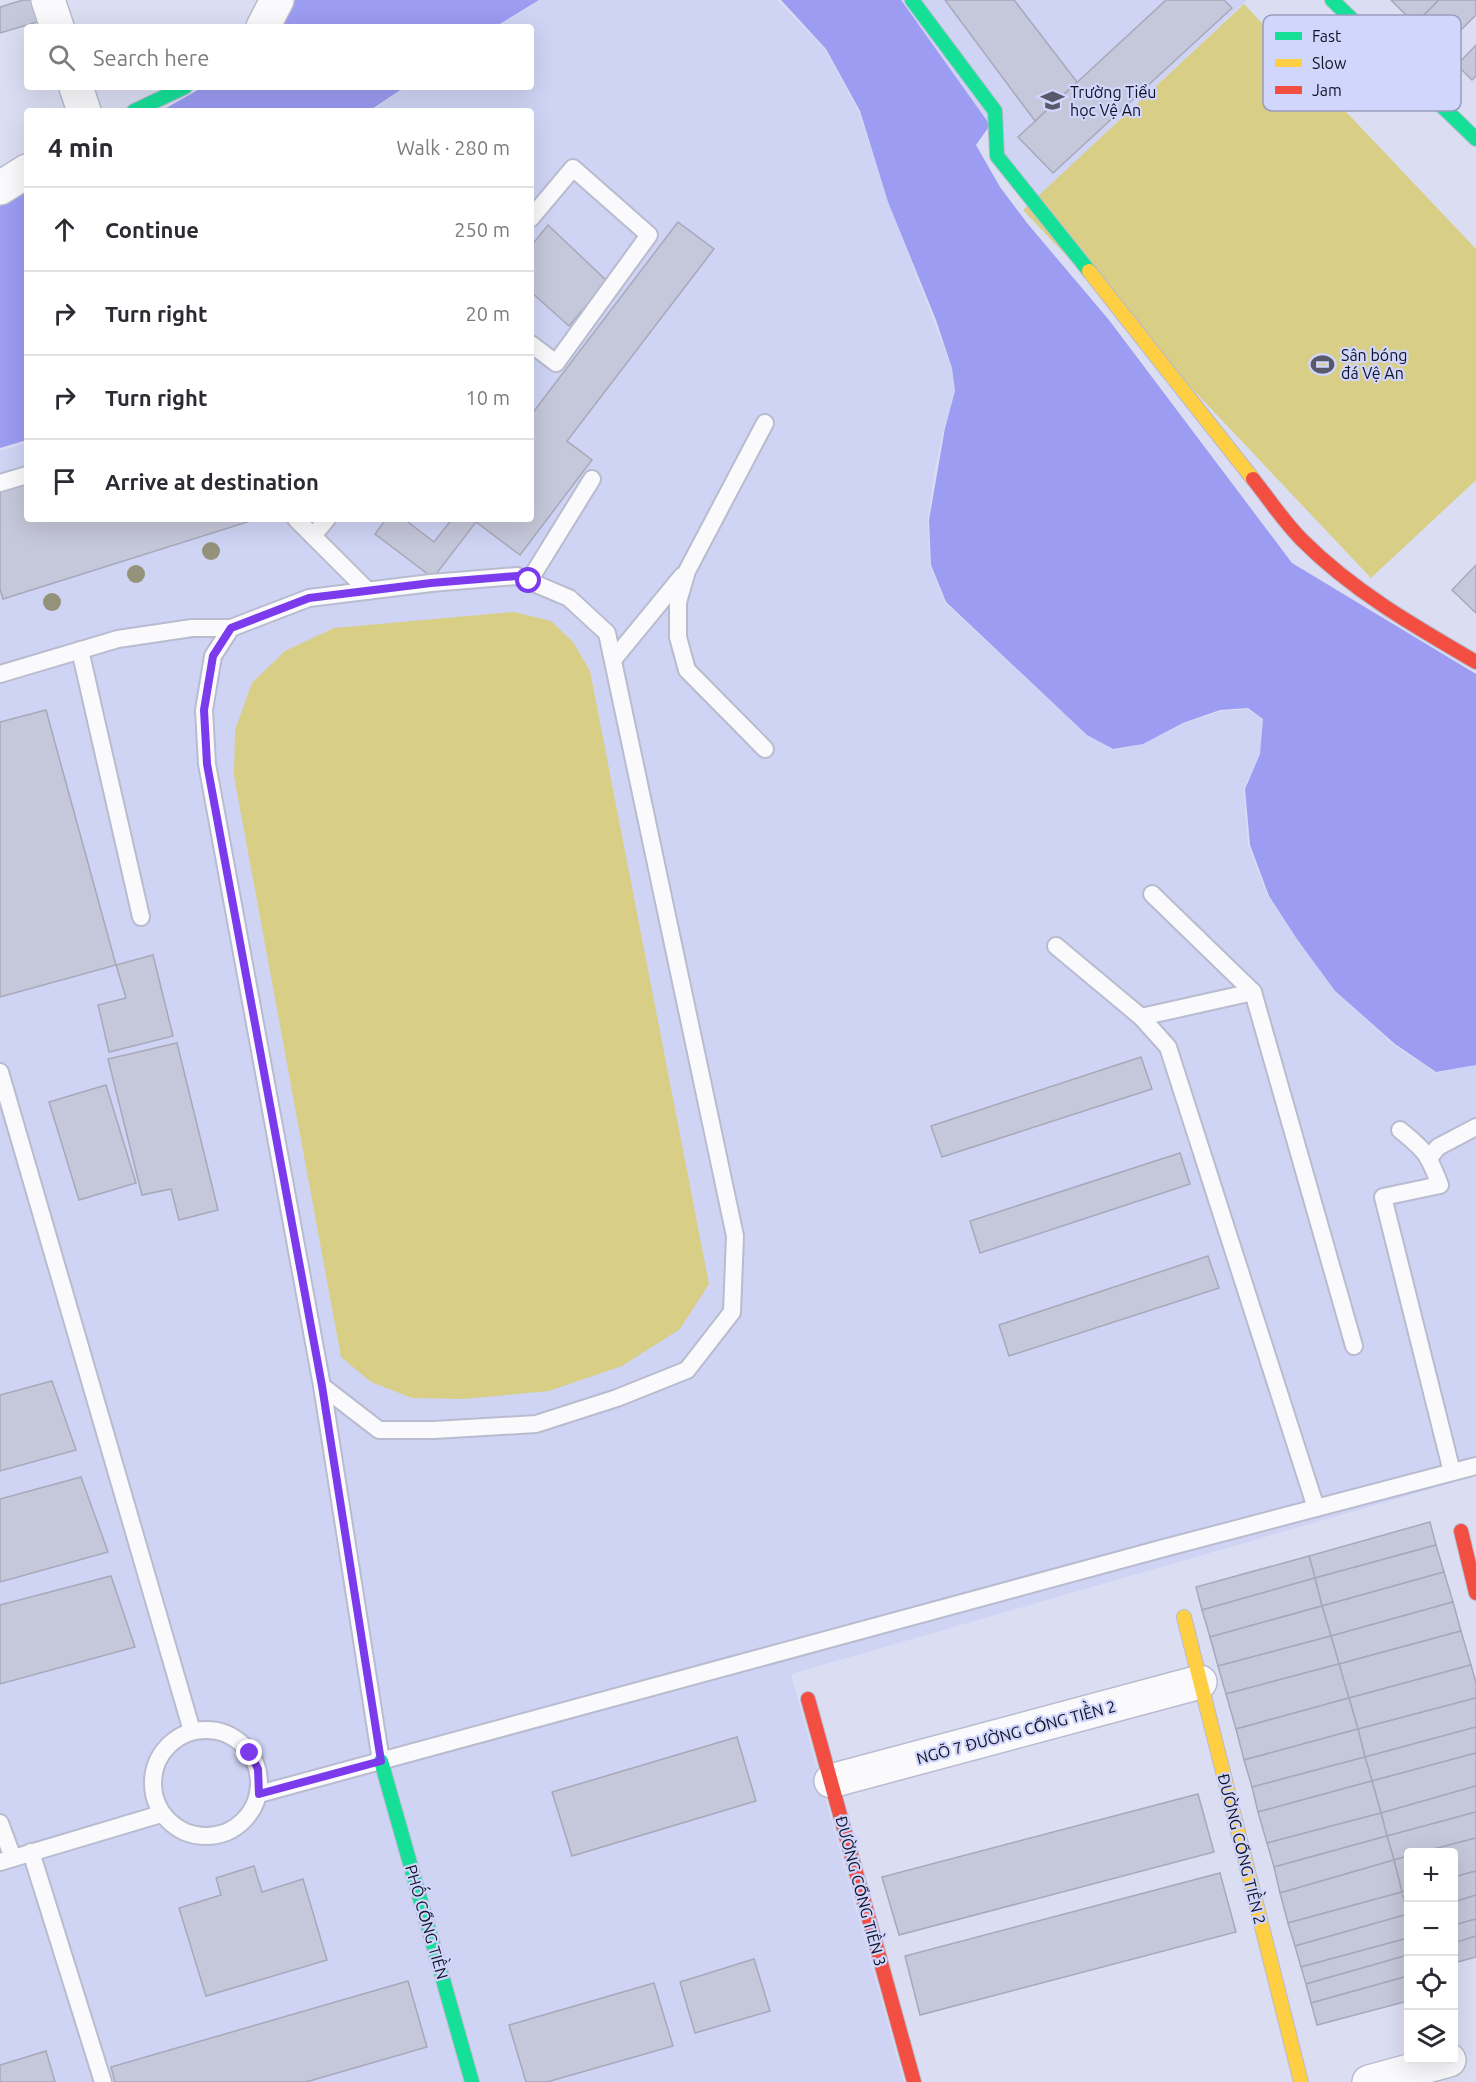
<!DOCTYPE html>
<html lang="en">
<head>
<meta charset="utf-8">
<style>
	:root { --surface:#fff; --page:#f2f2f3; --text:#2b2b33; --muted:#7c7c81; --line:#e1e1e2 }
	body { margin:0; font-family:Ubuntu,sans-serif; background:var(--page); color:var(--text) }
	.controls { position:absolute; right:18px; bottom:18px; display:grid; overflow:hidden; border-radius:6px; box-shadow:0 6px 24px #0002 }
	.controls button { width:54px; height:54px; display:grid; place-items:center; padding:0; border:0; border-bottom:2px solid var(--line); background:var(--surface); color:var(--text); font:30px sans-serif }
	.stop { position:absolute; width:18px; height:18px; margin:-14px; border:4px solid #7c3aed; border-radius:50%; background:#fff }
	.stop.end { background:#7c3aed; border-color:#fff; box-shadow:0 2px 6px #0008 }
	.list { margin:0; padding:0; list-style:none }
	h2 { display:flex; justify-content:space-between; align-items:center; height:78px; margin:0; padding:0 24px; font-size:26px }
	h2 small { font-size:20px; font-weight:400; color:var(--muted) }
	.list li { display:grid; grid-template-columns:39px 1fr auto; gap:18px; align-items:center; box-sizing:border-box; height:84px; padding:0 24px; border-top:2px solid var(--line) }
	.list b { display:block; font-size:22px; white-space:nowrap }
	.list em { font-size:20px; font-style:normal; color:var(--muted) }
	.icon { flex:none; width:33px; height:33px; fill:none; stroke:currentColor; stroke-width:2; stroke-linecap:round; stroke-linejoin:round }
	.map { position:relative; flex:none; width:1476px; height:2082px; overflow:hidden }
	.search { position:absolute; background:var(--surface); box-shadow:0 6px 24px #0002; left:24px; top:24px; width:510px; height:66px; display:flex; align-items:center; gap:15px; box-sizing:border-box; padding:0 21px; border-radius:6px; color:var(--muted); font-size:22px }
	.panel { position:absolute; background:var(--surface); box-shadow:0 6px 24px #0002; left:24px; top:108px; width:510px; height:414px; border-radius:6px }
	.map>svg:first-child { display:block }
	.built { fill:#cfd4f5 }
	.green { fill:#d8ce86 }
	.water { fill:#9b9cf2 }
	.building { fill:#c5c7da; stroke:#a7a9ba; stroke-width:1.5 }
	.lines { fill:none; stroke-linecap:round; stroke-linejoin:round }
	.lane-casing { stroke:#b9bbce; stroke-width:20 }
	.street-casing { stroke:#b9bbce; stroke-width:36 }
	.fast-casing { stroke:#b9bbce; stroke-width:16 }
	.slow-casing { stroke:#b9bbce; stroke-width:16 }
	.jam-casing { stroke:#b9bbce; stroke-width:16 }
	.lane { stroke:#fafafd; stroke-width:16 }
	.street { stroke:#fafafd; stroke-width:33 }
	.fast { stroke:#16e098; stroke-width:14 }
	.slow { stroke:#ffcf43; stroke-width:14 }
	.jam { stroke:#f24e42; stroke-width:14 }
	.tree { fill:#95927b }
	.route { stroke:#7c3aed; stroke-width:8 }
	.labels { text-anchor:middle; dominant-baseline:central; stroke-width:4.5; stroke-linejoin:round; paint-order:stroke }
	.poi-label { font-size:16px; fill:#121324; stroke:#d1d6fd; text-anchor:start }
	.street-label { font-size:16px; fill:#121324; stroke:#d1d6fd }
	.key { fill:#d1d6fd; stroke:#989cbc; stroke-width:1.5 }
	.key-label { font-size:16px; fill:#121324 }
</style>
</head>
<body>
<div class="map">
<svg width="1476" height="2082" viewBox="0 0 1476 2082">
	<rect width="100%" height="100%" fill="#dbdef3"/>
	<!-- built -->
	<g class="built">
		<path d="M540,0H777L825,49L859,112L888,202L952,368L955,391L944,428L934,474L928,520L930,565L945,603L1087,735L1113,750L1143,744L1183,724L1221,711L1248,709L1263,719L1260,754L1244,788L1248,845L1268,896L1335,992L1394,1045L1436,1073L1476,1065V1476L791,1674L904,2082H0V451L27,443V519H531V111H371L407,87H531V27H496Z"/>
		<path d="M894,0H1247L1035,199Z"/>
	</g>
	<!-- green -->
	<g class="green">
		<path d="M1244,4L1476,249V480L1371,578L1023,210Z"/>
		<path d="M514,612L551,621L573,642L590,671L709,1284L680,1329L622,1366L549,1391L464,1399L412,1398L371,1382L341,1357L234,776L235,730L252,683L285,651L334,628Z"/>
	</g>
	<!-- water -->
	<g class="water">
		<path d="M289,0H539L495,27H275Z"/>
		<path d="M781,0H901L990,125L976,145L1000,187L1027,223L1109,320L1292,563L1476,674V1065L1436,1072L1395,1044L1335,991L1297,939L1269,896L1250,845L1245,789L1260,754L1263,719L1248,708L1220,710L1183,723L1143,744L1113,749L1087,735L946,602L931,565L929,520L945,428L955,391L952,368L936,320L888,202L860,111L826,49Z"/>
		<path d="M203,87H405L369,111H161Z"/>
		<path d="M27,187V440L0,448V203Z"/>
	</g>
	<!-- building -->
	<g class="building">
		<path d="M23,0H46L51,18L0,33V7Z"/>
		<path d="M945,0H1014L1077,82L1035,121Z"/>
		<path d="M1166,0H1224L1232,8L1053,173L1018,137Z"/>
		<path d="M1391,0H1439L1415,24Z"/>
		<path d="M1439,0H1476V15L1441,50L1415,24Z"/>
		<path d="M1476,45V76L1472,80L1457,65Z"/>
		<path d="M678,222L714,249L567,441L592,460L520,555L476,522L433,578L375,534L386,519H404L434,542L452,519H531V415Z"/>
		<path d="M548,225L607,281L569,326L531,292V246Z"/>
		<path d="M27,483V519H257L3,599L0,589V491Z"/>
		<path d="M1476,565V613L1452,590Z"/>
		<path d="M46,710L116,965L0,997V722Z"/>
		<path d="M153,955L173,1036L109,1052L98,1005L126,998L116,965Z"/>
		<path d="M177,1043L218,1210L179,1220L171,1189L142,1195L108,1059Z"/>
		<path d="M1141,1057L1152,1089L942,1157L931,1126Z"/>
		<path d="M106,1085L136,1183L79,1200L49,1102Z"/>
		<path d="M1180,1153L1190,1184L980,1253L970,1221Z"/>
		<path d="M1208,1256L1219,1288L1009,1356L999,1325Z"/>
		<path d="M52,1381L76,1450L0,1471V1395Z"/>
		<path d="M81,1477L108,1552L0,1582V1499Z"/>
		<path d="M1430,1522L1436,1545L1315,1578L1309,1556Z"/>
		<path d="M1436,1545L1444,1572L1322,1606L1315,1578Z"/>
		<path d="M1309,1556L1315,1578L1202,1610L1196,1587Z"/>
		<path d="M1444,1572L1453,1602L1331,1636L1322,1606Z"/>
		<path d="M111,1576L135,1647L0,1684V1605Z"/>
		<path d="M1315,1578L1322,1606L1210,1637L1202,1610Z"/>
		<path d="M1453,1602L1461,1631L1339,1664L1331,1636Z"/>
		<path d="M1322,1606L1331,1636L1218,1666L1210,1637Z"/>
		<path d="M1461,1631L1471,1665L1349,1698L1339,1664Z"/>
		<path d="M1331,1636L1339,1664L1226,1694L1218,1666Z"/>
		<path d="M1339,1664L1349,1698L1236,1729L1226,1694Z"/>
		<path d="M1471,1665L1476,1683V1698L1358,1729L1349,1698Z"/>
		<path d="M1349,1698L1358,1729L1244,1760L1236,1729Z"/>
		<path d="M1476,1698V1727L1365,1757L1358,1729Z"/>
		<path d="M1476,1727V1753L1372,1781L1365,1757Z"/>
		<path d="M1358,1729L1365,1757L1252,1787L1244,1760Z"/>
		<path d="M737,1737L756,1801L572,1856L552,1792Z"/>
		<path d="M1476,1753V1786L1381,1813L1372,1781Z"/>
		<path d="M1365,1757L1372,1781L1258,1812L1252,1787Z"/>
		<path d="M1372,1781L1381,1813L1267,1843L1258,1812Z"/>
		<path d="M1476,1786V1812L1387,1836L1381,1813Z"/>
		<path d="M1198,1794L1214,1852L899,1935L882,1877Z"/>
		<path d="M1476,1812V1838L1422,1852H1408V1856L1394,1860L1387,1836Z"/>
		<path d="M1381,1813L1387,1836L1274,1867L1267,1843Z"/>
		<path d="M1387,1836L1394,1860L1280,1893L1274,1867Z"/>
		<path d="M1476,1838V1871L1454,1877V1852H1422Z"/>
		<path d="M1408,1856V1890L1402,1892L1394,1860Z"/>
		<path d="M1394,1860L1402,1892L1288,1923L1280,1893Z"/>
		<path d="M254,1866L262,1892L303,1879L327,1960L206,1996L179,1908L221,1895L216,1878Z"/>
		<path d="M1476,1871V1895L1454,1902V1877Z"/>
		<path d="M1220,1873L1236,1932L920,2015L905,1956Z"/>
		<path d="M1402,1892L1408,1914L1295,1946L1288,1923Z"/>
		<path d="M1476,1895V1919L1454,1925V1902Z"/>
		<path d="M1408,1914V1938L1301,1967L1295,1946Z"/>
		<path d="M1476,1919V1936L1454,1943V1925Z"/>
		<path d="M1476,1936V1957L1454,1963V1943Z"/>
		<path d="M1408,1938V1955L1306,1984L1301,1967Z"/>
		<path d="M1408,1955V1976L1311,2003L1306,1984Z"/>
		<path d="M754,1959L770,2011L695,2033L680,1982Z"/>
		<path d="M1408,1976V2001L1317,2025L1311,2003Z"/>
		<path d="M408,1981L427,2047L306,2082H115L111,2067Z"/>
		<path d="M654,1983L673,2046L547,2082H526L509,2025Z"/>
		<path d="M46,2051L55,2082H0V2065Z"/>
	</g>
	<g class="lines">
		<defs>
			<g id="lane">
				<path d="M531,218L573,168L649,235L556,363L531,344"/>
				<path d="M765,423L687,571L678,602V637L687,670L765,749"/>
				<path d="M0,483L27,475"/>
				<path d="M296,519L368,591"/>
				<path d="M313,536L327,519"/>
				<path d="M529,581L592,479"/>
				<path d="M80,650L141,917"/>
				<path d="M613,660L682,576"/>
				<path d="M0,674L118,639L192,628H231"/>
				<path d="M1152,894L1253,992"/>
				<path d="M1056,946L1141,1017L1168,1047L1316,1508"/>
				<path d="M1141,1017L1253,992L1354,1346"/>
				<path d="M0,1072L192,1731"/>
				<path d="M1400,1130C1426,1151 1428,1154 1440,1185L1383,1197L1452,1472"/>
				<path d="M1430,1157L1438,1147L1476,1127"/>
				<path d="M322,1386L379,1430H434L536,1424L617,1398L687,1370L732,1312L735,1236L607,633L569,598L517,576L431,583L309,598L231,628L213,656L204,710L207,764L322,1386L381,1761"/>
				<circle cx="206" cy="1783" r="53"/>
				<path d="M259,1794L1164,1548L1476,1466"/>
				<path d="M0,1823L13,1858"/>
				<path d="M31,1852L103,2082"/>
				<path d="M0,1862L161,1814"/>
			</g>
			<g id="street">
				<path d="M48,0L57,27"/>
				<path d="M263,27L277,0"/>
				<path d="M76,87L84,111"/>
				<path d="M0,188L27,171"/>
				<path d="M831,1781L1200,1682"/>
				<path d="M1369,2082L1449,2060"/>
			</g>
			<g id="fast">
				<path d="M912,0L995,111L997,156L1089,271"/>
				<path d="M1332,0L1476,139"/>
				<path d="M134,111L185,87"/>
				<path d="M381,1761L472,2082"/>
			</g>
			<g id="slow">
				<path d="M1089,271L1253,479"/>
				<path d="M1184,1617L1301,2082"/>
			</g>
			<g id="jam">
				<path d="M1253,479C1269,499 1284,522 1302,540C1353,591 1414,626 1476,662"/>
				<path d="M1461,1531L1476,1593"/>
				<path d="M808,1699L914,2082"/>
			</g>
		</defs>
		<!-- lane casing -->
		<use href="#lane" class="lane-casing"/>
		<!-- street casing -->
		<use href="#street" class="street-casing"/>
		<!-- fast casing -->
		<use href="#fast" class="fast-casing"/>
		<!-- slow casing -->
		<use href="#slow" class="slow-casing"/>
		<!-- jam casing -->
		<use href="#jam" class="jam-casing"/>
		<!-- lane -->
		<use href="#lane" class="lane"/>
		<!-- street -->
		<use href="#street" class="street"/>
		<!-- fast -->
		<use href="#fast" class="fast"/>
		<!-- slow -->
		<use href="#slow" class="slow"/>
		<!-- jam -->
		<use href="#jam" class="jam"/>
	</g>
	<!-- trees -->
	<g class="tree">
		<circle cx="211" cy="551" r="9"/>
		<circle cx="136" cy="574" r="9"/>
		<circle cx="52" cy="602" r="9"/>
	</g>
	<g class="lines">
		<!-- route -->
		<path class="route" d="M250,1753L258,1769L259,1794L381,1761L322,1386L207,764L204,710L213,656L231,628L309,598L431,583L517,576L529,581"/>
	</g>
	<!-- icons -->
	<defs>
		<symbol id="school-bare" viewBox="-9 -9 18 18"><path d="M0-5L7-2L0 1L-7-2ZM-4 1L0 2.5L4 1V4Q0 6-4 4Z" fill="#585a6c" stroke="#d1d6fd" stroke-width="2.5" paint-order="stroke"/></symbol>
		<symbol id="stadium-bare" viewBox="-9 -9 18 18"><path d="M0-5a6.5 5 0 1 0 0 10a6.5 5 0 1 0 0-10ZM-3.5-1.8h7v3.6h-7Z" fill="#585a6c" stroke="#d1d6fd" stroke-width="2.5" paint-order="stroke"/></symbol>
	</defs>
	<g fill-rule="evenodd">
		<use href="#school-bare" x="1036" y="84" width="33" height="33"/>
		<use href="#stadium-bare" x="1306" y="348" width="33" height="33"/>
	</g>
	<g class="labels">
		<!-- poi labels -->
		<g class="poi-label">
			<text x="1070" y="92">Trường Tiểu<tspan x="1070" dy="18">học Vệ An</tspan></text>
			<text x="1341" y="355">Sân bóng<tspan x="1341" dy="18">đá Vệ An</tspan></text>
		</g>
		<!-- street labels -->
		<g class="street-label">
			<text transform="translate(1016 1732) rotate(-15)">NGÕ 7 ĐƯỜNG CỔNG TIỀN 2</text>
			<text transform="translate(1242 1849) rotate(76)">ĐƯỜNG CỔNG TIỀN 2</text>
			<text transform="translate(861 1891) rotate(75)">ĐƯỜNG CỔNG TIỀN 3</text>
			<text transform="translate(427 1922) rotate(74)">PHỐ CỔNG TIỀN</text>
		</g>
	</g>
	<!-- legend -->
	<rect x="1263" y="15" width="198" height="96" rx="9" class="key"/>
	<rect x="1275" y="32" width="27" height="8" fill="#16e098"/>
	<rect x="1275" y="59" width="27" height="8" fill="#ffcf43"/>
	<rect x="1275" y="86" width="27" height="8" fill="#f24e42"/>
	<g class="key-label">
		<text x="1312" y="42">Fast</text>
		<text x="1312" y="69">Slow</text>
		<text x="1312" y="96">Jam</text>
	</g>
</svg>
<div class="controls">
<button>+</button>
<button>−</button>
<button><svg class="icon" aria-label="locate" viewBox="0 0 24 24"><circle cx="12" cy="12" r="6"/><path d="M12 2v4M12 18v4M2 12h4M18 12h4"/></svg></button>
<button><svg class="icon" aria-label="layers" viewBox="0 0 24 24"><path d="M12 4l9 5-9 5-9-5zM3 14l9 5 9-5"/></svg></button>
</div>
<div class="stop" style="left:529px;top:581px"></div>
<div class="stop end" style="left:250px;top:1753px"></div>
<div class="search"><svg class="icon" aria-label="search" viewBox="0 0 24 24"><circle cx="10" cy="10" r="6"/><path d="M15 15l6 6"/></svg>Search here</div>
<section class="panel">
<h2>4 min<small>Walk · 280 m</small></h2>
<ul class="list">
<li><svg class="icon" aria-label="ahead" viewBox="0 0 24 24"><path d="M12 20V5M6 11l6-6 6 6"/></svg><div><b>Continue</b></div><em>250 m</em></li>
<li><svg class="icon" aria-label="right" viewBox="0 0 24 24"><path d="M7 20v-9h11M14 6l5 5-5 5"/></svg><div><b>Turn right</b></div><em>20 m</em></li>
<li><svg class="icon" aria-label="right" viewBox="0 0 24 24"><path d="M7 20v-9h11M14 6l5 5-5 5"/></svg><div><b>Turn right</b></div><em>10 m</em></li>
<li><svg class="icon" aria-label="arrive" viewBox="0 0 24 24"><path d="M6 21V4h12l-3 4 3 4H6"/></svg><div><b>Arrive at destination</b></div></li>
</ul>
</section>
</div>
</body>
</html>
